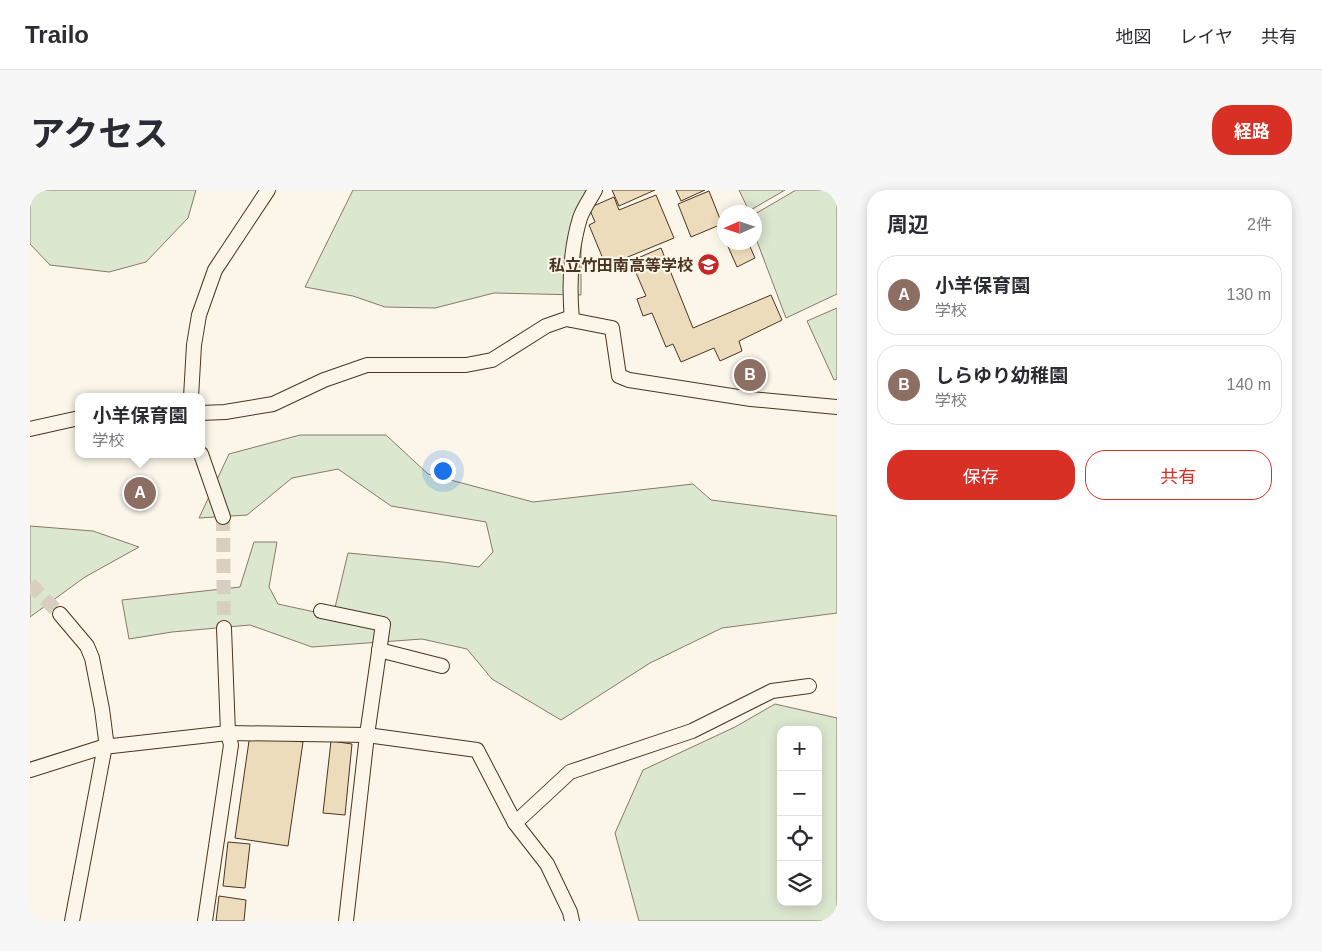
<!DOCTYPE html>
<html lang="ja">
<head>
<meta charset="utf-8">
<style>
	:root { --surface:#fff; --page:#f7f7f7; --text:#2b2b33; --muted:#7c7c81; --line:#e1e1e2; --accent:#d93025 }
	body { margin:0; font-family:Arial,"Noto Sans JP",sans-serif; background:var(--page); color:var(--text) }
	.controls { position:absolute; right:15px; bottom:15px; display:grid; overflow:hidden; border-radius:10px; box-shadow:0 2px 12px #0003 }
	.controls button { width:45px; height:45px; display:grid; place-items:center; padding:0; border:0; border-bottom:1px solid var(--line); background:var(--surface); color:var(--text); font:25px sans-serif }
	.compass { position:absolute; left:687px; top:15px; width:45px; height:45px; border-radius:50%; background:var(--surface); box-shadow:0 2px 12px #0003; rotate:267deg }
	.you { position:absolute; left:412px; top:280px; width:18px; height:18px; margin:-12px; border:4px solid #fff; border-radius:50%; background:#1a73e8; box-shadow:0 0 0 8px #1a73e833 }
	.badge { display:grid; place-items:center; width:32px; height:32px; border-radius:50%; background:var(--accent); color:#fff; font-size:16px; font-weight:700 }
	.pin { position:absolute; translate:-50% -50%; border:2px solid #fff; box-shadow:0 1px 5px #0006 }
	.popup { position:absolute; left:45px; top:203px; width:130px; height:65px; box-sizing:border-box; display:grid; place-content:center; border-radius:10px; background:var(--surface); filter:drop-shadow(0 1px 4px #0005); font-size:16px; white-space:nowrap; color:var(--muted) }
	.popup b { font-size:19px; color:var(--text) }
	.popup::after { content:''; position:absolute; left:50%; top:100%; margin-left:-10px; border:10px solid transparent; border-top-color:var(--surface) }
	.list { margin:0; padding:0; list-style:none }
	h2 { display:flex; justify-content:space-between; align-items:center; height:65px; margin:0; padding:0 20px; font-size:21px }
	h2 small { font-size:16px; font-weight:400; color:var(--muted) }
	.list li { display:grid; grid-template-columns:32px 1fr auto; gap:15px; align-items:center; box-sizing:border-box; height:80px; margin:0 10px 10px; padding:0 10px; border:1px solid var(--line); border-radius:20px }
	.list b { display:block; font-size:19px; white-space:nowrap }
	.list p { margin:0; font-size:16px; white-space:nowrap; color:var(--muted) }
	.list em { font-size:16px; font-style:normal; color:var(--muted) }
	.actions { display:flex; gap:10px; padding:15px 20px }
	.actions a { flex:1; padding:11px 0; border:1px solid var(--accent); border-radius:20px; text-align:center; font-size:18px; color:var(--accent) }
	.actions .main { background:var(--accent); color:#fff }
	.icon { flex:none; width:28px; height:28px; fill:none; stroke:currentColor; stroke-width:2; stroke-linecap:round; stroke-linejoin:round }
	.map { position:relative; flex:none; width:807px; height:731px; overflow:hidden; border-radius:20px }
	header { display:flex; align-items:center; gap:30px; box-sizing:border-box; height:70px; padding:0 25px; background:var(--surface); border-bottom:1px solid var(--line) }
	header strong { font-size:24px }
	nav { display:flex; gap:28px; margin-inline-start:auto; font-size:18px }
	.intro { display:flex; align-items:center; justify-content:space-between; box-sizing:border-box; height:120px; padding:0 30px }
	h1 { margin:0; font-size:35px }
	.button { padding:12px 22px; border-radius:20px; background:var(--accent); color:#fff; font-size:18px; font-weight:700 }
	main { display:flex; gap:30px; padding:0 30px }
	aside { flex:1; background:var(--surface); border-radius:20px; box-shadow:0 2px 12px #0003 }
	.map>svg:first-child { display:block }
	.green { fill:#dce7d0; stroke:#887966; fill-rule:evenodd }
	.building { fill:#ecdcbc; stroke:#4a3520 }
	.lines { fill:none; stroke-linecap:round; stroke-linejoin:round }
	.minor-tunnel { stroke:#d8cfc1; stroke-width:14; stroke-dasharray:14 7; stroke-linecap:butt }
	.minor-casing { stroke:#4a3520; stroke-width:16 }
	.minor { stroke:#fbf6e9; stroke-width:14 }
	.labels { text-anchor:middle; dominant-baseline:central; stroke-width:4; stroke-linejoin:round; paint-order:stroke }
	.poi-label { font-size:16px; font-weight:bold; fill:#4a3520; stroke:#fbf6e9; text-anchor:end }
</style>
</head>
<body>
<header>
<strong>Trailo</strong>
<nav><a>地図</a><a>レイヤ</a><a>共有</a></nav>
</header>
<div class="intro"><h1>アクセス</h1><a class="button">経路</a></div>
<main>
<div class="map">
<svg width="807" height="731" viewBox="0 0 807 731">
	<rect width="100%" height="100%" fill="#fbf6e9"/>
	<!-- green -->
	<g class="green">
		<path d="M3,0H166L158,28L116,72L79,82L20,75L0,54V6Z"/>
		<path d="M323,0H561L551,39V105L464,103L405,118L355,117L323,106L275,97Z"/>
		<path d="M709,0H755L719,21Z"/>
		<path d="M766,0H807V104L756,128L725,46V24Z"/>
		<path d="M807,118V189L804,190L777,131Z"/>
		<path d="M270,245H356L398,284L503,312L663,294L681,310L807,326V423L692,438L620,473L531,530L462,489L437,459L392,449L282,457L220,435L142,442L99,449L92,410L210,397L224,352H247L239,397L248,414L303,426L318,363L413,372L449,377L463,362L456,332L361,316L308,279L262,288L217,325L169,328L199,264Z"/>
		<path d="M0,336L63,341L109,357L55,387L0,427Z"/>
		<path d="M745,514L807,528V729L799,731H609L585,643L613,580L705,537ZM751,540H788V712H751Z"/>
	</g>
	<!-- building -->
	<g class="building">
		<path d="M582,0H625L589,16Z"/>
		<path d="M646,0H675L651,11Z"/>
		<path d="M679,1L692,34L661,47L648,14Z"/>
		<path d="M626,5L644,48L576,76L559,35L565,32L559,18L584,7L589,20Z"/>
		<path d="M694,37V49L690,39Z"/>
		<path d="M696,52H718L725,68L707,77Z"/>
		<path d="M631,58L663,138L741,105L752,130L709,151L712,161L690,171L684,158L651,172L643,154L636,157L622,123L613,126L607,109L616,106L601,71Z"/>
		<path d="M220,544L273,552L258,656L205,648Z"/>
		<path d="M301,551L322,554L315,625L293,623Z"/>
		<path d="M198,652L220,654L215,698L193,696Z"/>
		<path d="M189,706L216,710L214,731H186Z"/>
	</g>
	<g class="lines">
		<!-- minor-tunnel -->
		<g class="minor-tunnel">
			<path d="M193,327L194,438"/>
			<path d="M0,394L30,424"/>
		</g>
		<defs>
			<g id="minor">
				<path d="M542,130C539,96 540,61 550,28C553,19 560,9 565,0"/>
				<path d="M161,207L164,155L169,125L185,80L238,0"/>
				<path d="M171,223L195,222L243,214L294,190L337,175H436L462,170L516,136L536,129L582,138L589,186L599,190L721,209L807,217"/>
				<path d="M0,239L49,228"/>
				<path d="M171,264L193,327"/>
				<path d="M291,421L353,434L337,545L316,731"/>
				<path d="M30,424L57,456L62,468L72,519L76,550L42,731"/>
				<path d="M349,460L412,476"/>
				<path d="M0,580L73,557L198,543L337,545L447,560L485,633L517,674L540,722L542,731"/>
				<path d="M485,633L540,582L662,541L742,501L779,496"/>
				<path d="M175,731L201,555L198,543L194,438"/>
			</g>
		</defs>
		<!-- minor casing -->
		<use href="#minor" class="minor-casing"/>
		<!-- minor -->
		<use href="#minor" class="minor"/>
	</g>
	<!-- icons -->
	<defs>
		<symbol id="school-disc" viewBox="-11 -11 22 22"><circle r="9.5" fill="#c62828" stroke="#fbf6e9"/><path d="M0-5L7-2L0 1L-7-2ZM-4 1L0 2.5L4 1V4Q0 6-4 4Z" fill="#fff"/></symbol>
	</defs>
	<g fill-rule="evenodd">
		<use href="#school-disc" x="666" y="62" width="25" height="25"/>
	</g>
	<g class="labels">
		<!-- poi labels -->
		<g class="poi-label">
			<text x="663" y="75">私立竹田南高等学校</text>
		</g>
	</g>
</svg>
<div class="controls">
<button>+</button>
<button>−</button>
<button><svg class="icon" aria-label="locate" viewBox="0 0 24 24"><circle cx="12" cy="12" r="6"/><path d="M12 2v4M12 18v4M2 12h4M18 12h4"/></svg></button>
<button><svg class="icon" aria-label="layers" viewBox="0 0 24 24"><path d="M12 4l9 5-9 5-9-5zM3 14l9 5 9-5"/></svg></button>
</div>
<svg class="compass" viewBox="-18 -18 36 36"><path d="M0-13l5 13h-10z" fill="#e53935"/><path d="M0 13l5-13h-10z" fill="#7c7c81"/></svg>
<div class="you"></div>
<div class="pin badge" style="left:110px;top:303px;background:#8d6e63">A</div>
<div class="popup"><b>小羊保育園</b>学校</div>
<div class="pin badge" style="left:720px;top:185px;background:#8d6e63">B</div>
</div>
<aside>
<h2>周辺<small>2件</small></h2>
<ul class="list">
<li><span class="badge" style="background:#8d6e63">A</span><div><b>小羊保育園</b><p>学校</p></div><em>130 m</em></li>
<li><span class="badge" style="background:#8d6e63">B</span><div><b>しらゆり幼稚園</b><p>学校</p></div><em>140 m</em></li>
</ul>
<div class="actions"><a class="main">保存</a><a>共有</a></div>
</aside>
</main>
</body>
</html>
